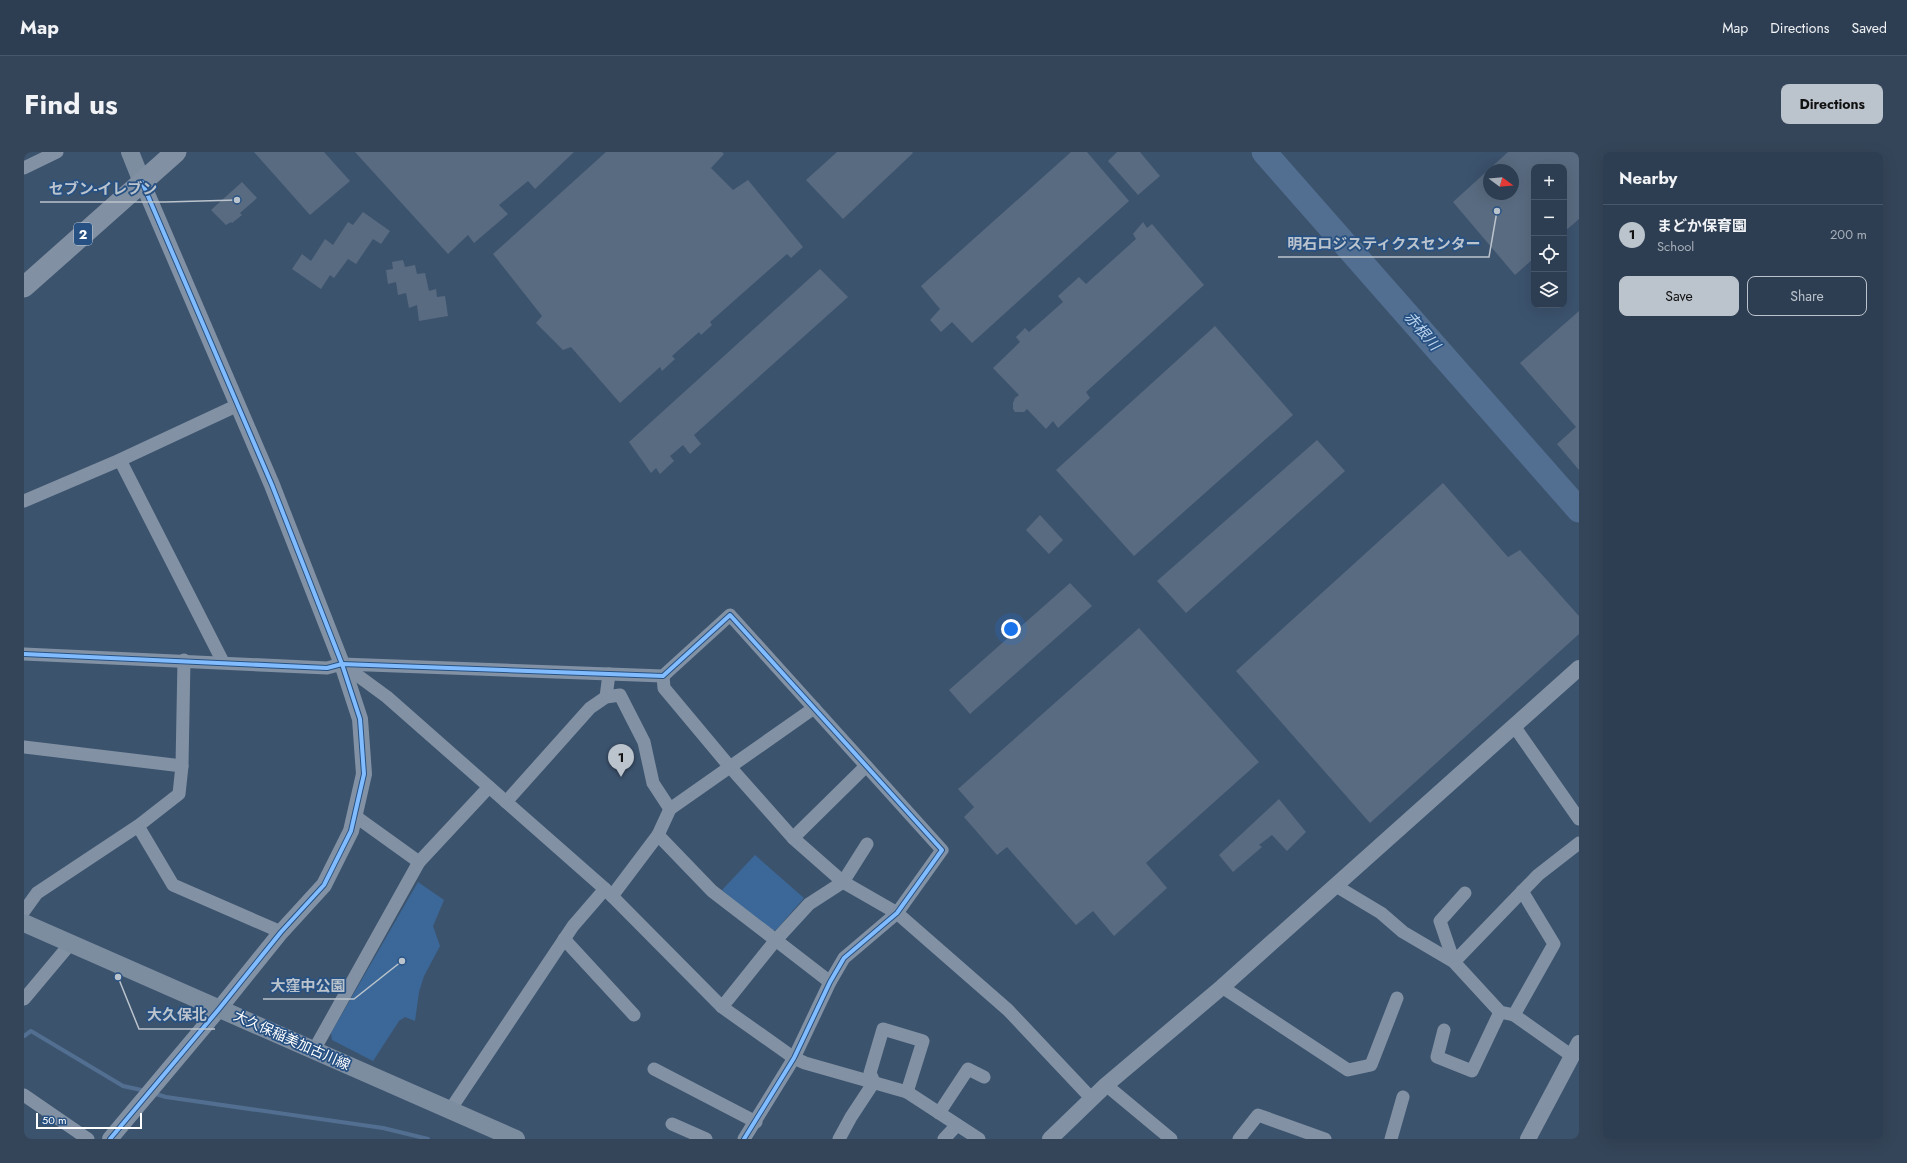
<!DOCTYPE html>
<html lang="en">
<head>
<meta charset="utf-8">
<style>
	:root { --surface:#2d3e52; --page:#354559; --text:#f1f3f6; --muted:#a7aeb8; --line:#485769; --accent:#bbc3cc }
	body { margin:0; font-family:Jost,"Noto Sans JP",sans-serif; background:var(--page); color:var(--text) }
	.controls { position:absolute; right:12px; top:12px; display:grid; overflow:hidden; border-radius:8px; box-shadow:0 4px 16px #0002 }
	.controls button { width:36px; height:36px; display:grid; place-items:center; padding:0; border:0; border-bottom:1px solid var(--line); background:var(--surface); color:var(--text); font:20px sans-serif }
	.compass { position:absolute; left:1459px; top:12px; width:36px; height:36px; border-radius:50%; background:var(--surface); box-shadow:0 4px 16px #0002; rotate:106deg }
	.scale { position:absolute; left:12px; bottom:10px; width:106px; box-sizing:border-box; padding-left:4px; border:2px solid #fff; border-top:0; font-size:11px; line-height:14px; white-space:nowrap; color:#fff; -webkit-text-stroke:3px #275183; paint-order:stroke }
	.you { position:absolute; left:987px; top:477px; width:14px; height:14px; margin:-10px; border:3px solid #fff; border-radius:50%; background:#1a73e8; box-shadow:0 0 0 6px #1a73e833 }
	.badge { display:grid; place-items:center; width:26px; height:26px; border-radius:50%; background:var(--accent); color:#111; font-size:13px; font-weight:700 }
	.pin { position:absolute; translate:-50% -33px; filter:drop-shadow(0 1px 2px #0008) }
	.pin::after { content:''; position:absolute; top:21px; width:14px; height:12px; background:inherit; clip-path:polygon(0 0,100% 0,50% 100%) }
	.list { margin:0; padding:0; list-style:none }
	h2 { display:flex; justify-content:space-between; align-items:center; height:52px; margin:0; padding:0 16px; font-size:17px }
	h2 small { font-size:13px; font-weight:400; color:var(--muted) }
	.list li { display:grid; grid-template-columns:26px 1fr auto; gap:12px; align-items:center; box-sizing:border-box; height:60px; padding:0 16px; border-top:1px solid var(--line) }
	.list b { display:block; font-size:15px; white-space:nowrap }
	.list p { margin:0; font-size:13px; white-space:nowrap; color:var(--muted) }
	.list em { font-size:13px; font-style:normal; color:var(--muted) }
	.actions { display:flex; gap:8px; padding:12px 16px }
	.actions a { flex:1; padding:9px 0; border:1px solid var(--accent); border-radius:8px; text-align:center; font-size:14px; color:var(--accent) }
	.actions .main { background:var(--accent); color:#111 }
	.icon { flex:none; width:22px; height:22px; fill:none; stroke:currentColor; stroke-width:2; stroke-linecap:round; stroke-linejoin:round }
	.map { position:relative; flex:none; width:1555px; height:987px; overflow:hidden; border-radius:8px }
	header { display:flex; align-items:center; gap:24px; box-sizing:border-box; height:56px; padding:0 20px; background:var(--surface); border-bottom:1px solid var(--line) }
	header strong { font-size:19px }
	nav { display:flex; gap:22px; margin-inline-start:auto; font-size:14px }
	.intro { display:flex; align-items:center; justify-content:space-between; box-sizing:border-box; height:96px; padding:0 24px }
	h1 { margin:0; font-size:28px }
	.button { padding:10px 18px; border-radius:8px; background:var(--accent); color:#111; font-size:14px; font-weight:700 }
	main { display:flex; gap:24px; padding:0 24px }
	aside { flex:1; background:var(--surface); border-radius:8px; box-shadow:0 4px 16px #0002 }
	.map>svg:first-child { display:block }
	.green { fill:#3b6898 }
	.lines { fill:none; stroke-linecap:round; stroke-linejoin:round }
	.stream { stroke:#526f91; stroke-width:4 }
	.river { stroke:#526f91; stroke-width:25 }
	.building { fill:#596b80; fill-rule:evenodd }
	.minor { stroke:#8292a4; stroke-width:13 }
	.tertiary { stroke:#8292a4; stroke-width:16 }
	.secondary { stroke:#7d8da0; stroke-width:18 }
	.trunk { stroke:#8190a2; stroke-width:21 }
	.cycleway-casing { stroke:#275183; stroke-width:6 }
	.cycleway { stroke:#80bcff; stroke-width:4 }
	.labels { text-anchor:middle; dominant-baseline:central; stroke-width:3.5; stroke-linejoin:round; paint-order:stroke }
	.shield { fill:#275183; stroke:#becbda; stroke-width:1 }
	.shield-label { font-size:13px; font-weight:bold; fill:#fff }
	.street-label { font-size:14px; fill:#fff; stroke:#275183 }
	.water-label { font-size:15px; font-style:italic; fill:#bbd4ee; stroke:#275183 }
	.leader { fill:none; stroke:#bbc3cc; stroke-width:1.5 }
	.callout-dot { fill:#bbc3cc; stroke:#275183; stroke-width:1.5 }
	.callout-label { font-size:15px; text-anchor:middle; font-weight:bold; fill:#bbc3cc; stroke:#275183; stroke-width:3.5; stroke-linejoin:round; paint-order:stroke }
</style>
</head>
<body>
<header>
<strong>Map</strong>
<nav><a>Map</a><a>Directions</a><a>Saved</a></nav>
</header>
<div class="intro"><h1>Find us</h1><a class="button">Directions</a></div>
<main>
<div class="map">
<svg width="1555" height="987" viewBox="0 0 1555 987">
	<rect width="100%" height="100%" fill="#3c536e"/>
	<!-- green -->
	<g class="green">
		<path d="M731,703L780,746L752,778L744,779L698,738Z"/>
		<path d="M394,730L420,748L409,774L416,794L400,824L395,840L391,869L381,865L375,869L349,909L308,888L307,881Z"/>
	</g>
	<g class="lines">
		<!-- stream -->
		<g class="stream">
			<path d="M0,884L7,879L99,934L122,939"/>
			<path d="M128,941L142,945L359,976L404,987"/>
		</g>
		<!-- river -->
		<path class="river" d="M1240,0L1555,358"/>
	</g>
	<!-- building -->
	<g class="building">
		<path d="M230,0H300L326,29L286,63Z"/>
		<path d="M331,0H550L511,37L504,29L475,53L484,62L450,91L444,83L424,102Z"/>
		<path d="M582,0H698L700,2L687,16L709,38L724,28L779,95L767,106L763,102L686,170L688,173L677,183L675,180L648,204L651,207L638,219L636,215L596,251L547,195L539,198L512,171L518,164L469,102Z"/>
		<path d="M813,0H888L889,1L819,67L782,28Z"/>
		<path d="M1047,0H1063L1105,49L948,191L928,170L917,180L906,168L916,157L897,134Z"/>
		<path d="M1093,0H1116L1136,24L1114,43L1084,9Z"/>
		<path d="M1484,0H1555V67L1540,80V15H1510V106L1491,123L1429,50ZM1465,18H1489V42H1465Z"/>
		<path d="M218,30L233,46L216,61L218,63L208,71L207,70L202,73L187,58Z"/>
		<path d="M339,60L366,79L357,92L349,87L332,112L324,107L310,126L306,123L297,137L268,117L278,102L287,109L301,87L309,93L324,70L329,73Z"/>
		<path d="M1119,70L1123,76L1128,72L1180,133L1062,240L1066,246L1034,276L1029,269L1022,277L1003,257L1000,260H991L989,257V251L991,246L995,243L969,216L996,190L992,185L1001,176L1005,180L1039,150L1034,144L1055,125L1062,132L1112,87L1109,82Z"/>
		<path d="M379,108L381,115L391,113L393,122L401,121L405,139L412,137L413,145L421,144L424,164L395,169L393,153L385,156L382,141L374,143L372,130L364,132L362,118L369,117L368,110Z"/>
		<path d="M796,117L824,145L670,283L677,292L666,302L659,293L646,304L650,309L636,322L632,316L627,321L605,290Z"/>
		<path d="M1555,159V318L1533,292L1552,275L1496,211Z"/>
		<path d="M1191,174L1269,263L1110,404L1032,318Z"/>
		<path d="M1293,288L1321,319L1162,461L1133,429Z"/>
		<path d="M1419,331L1484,405L1496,398L1555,464V482L1346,671L1212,519Z"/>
		<path d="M1016,363L1039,388L1025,402L1002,378Z"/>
		<path d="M1046,431L1068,454L946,562L925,538Z"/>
		<path d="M1115,476L1235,610L1122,711L1143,736L1090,784L1069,759L1052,773L983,695L973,703L940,665L950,655L934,637Z"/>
		<path d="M1255,647L1282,680L1263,699L1248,683L1235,693L1238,695L1209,720L1195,703Z"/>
	</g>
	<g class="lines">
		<!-- minor -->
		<g class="minor">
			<path d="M0,16L33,0"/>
			<path d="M96,308L199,510"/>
			<path d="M0,349L96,308L214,253"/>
			<path d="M0,502L303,516L318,512L639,524L706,463L918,698L873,761L820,806L806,830L770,906L720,987"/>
			<path d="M318,512L363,545L581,737L698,855L770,906L781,911L883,940L955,987"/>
			<path d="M639,524L640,536L706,615L769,686L819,730L873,761L984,858L1068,947"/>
			<path d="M582,545L585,522"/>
			<path d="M1490,574L1555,667"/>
			<path d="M0,595L158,614"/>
			<path d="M482,650L566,556L582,545L596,543L620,590L629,631L646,657"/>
			<path d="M114,674L149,733L257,780"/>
			<path d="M634,683L688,739L806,830"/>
			<path d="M769,686L842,614"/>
			<path d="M395,710L465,635"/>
			<path d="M1312,734L1357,761L1379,780L1430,810L1476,860L1490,863L1548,904"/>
			<path d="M1441,741L1416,769L1430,810L1514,723L1555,691"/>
			<path d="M588,744L634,683L646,657L790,556"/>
			<path d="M0,759L13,741L114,674L155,642L158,614L160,508"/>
			<path d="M540,787L610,863"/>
			<path d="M1198,835L1324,918L1347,913L1373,846"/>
			<path d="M0,847L47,791"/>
			<path d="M698,855L751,789L785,752L819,730L843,692"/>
			<path d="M1490,863L1530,792L1498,739"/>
			<path d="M1420,878L1413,905L1448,919L1476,860"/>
			<path d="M290,898L395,710L331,664"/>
			<path d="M630,917L732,970"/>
			<path d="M1082,933L1147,987"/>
			<path d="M0,943L64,987"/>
			<path d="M426,958L549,774L581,737"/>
			<path d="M915,961L944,917L960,925"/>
			<path d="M648,972L682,987"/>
			<path d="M815,987L827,965L850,930L846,921L859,877L899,889L883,940"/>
			<path d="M920,987L933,973"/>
			<path d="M1215,987L1234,963L1301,987"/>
			<path d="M1367,987L1379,945"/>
		</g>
		<!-- tertiary -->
		<g class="tertiary">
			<path d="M86,987L195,857L257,780L300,733L327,679L340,622L336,567L318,512L248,333L118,30"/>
			<path d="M1026,987L1082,933L1198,835L1555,516"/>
			<path d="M1504,987L1555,891"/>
		</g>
		<!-- secondary -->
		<g class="secondary">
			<path d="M106,0L118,30"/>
			<path d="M0,771L492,987"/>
		</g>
		<!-- trunk -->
		<path class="trunk" d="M0,135L152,0"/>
		<defs>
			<g id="cycleway">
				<path d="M0,502L303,516L318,512L639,524L706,463L918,698L873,761L820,806L806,830L770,906L720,987"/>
				<path d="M86,987L195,857L257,780L300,733L327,679L340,622L336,567L318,512L248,333L118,30"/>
			</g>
		</defs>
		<!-- cycleway casing -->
		<use href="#cycleway" class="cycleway-casing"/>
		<!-- cycleway -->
		<use href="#cycleway" class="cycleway"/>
	</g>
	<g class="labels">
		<!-- shield labels -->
		<rect class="shield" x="50" y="71" width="18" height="22" rx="3"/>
		<g class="shield-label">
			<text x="59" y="82">2</text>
		</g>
		<!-- street labels -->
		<g class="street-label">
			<text transform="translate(268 888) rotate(24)">大久保稲美加古川線</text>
		</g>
		<!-- water labels -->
		<g class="water-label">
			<text transform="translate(1398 179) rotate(49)">赤根川</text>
		</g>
	</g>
	<!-- callouts -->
	<path class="leader" d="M213 48L141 50H16M1473 59L1465 105H1254M378 809L330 847H239M94 825L115 877H191"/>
	<g class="callout-dot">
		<circle cx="213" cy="48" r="4"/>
		<circle cx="1473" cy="59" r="4"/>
		<circle cx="378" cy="809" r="4"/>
		<circle cx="94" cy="825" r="4"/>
	</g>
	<g class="callout-label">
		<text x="79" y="42">セブン-イレブン</text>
		<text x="1360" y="97">明石ロジスティクスセンター</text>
		<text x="284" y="839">大窪中公園</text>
		<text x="153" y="868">大久保北</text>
	</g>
</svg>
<div class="controls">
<button>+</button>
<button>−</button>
<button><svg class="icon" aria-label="locate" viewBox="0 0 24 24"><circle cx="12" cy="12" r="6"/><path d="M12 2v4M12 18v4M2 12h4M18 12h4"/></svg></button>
<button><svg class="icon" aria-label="layers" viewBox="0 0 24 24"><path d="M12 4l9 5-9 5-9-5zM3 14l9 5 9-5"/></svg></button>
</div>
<svg class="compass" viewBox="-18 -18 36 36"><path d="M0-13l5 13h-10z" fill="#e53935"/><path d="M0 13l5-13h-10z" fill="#a7aeb8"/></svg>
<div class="scale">50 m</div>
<div class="you"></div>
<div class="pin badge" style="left:597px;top:625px">1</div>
</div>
<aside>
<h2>Nearby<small></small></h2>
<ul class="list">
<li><span class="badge">1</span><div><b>まどか保育園</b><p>School</p></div><em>200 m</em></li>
</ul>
<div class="actions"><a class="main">Save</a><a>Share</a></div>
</aside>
</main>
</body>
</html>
